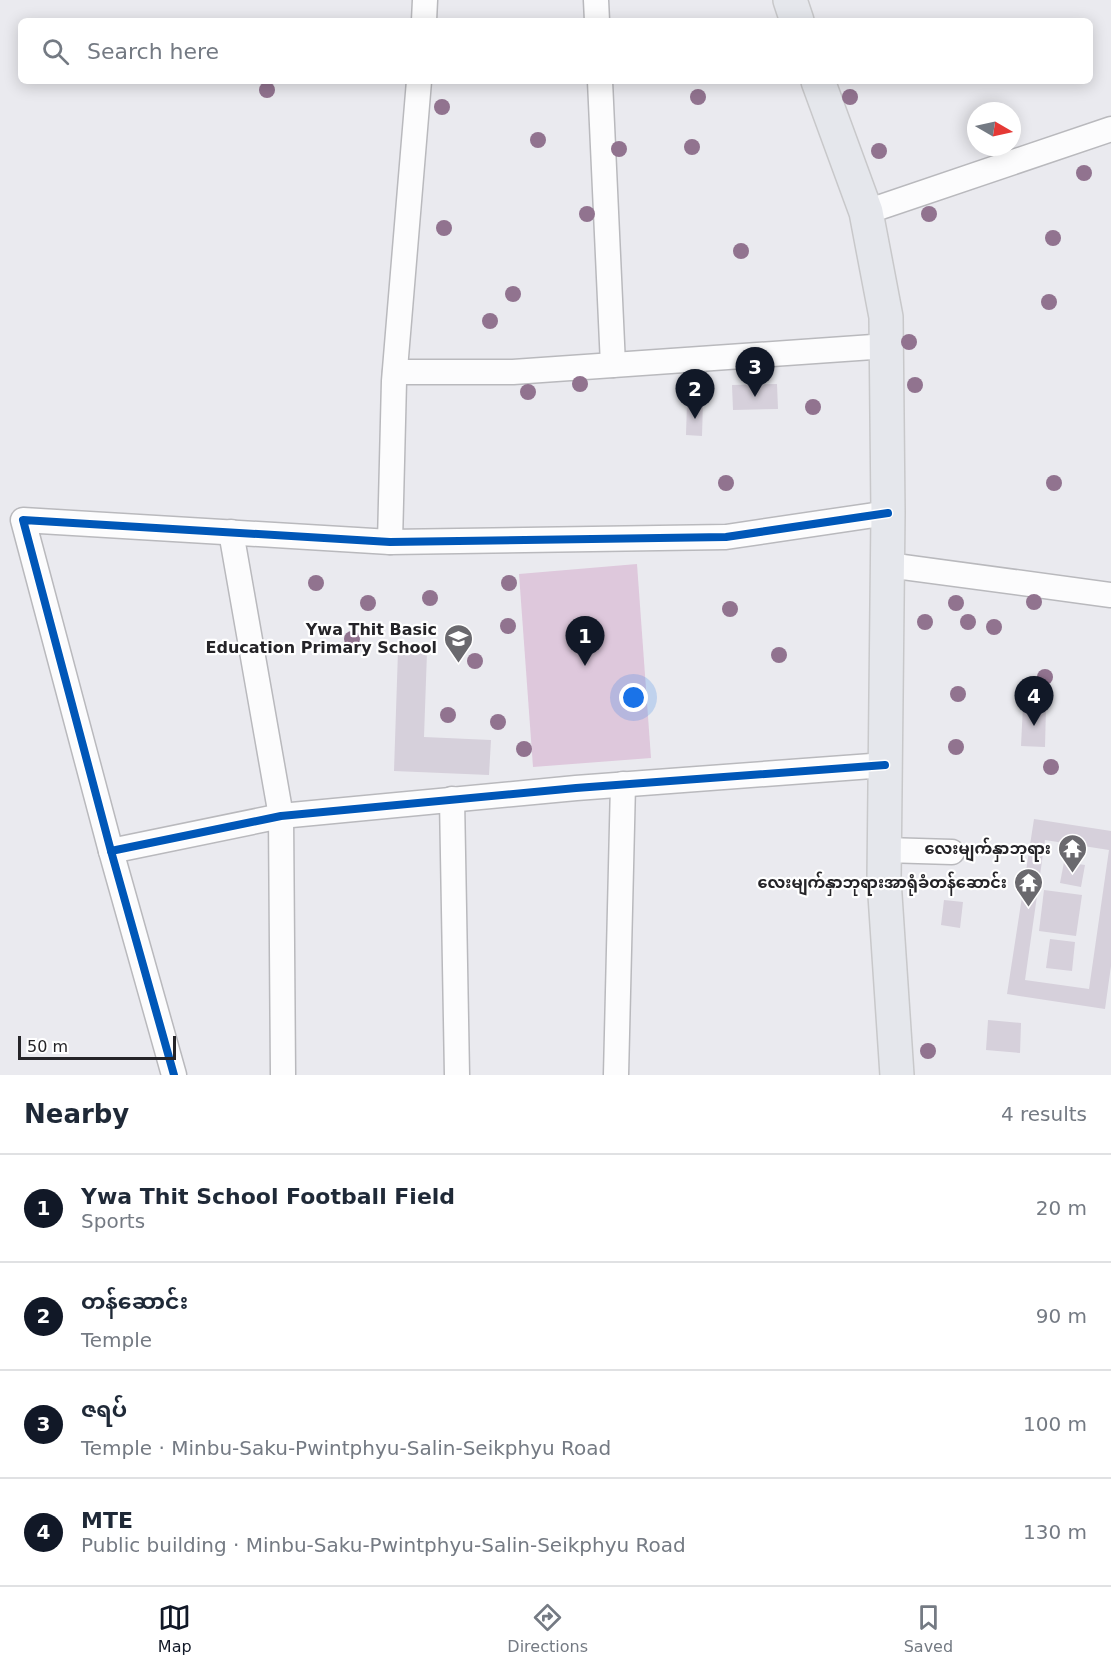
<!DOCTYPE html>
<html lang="en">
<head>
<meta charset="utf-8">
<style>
	:root { --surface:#fff; --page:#f6f6f7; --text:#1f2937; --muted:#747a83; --line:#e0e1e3; --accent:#111827 }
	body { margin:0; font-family:"DejaVu Sans","Noto Sans Myanmar",sans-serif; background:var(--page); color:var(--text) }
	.compass { position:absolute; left:967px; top:102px; width:54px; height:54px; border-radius:50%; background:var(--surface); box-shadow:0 3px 15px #0003; rotate:99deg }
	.scale { position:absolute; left:18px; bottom:15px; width:158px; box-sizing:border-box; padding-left:6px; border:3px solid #252428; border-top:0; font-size:16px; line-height:21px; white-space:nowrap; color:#252428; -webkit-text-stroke:4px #fff; paint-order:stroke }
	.you { position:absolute; left:634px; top:698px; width:21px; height:21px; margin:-15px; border:4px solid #fff; border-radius:50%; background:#1a73e8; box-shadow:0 0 0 9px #1a73e833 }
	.badge { display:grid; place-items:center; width:39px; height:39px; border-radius:50%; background:var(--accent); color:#fff; font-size:20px; font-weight:700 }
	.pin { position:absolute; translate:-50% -50px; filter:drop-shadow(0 2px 3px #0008) }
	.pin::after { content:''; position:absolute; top:32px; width:21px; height:18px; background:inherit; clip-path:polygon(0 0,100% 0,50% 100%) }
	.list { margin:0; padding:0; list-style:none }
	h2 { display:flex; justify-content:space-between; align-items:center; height:78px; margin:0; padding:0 24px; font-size:26px }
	h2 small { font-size:20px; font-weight:400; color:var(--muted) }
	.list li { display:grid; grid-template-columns:39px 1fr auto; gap:18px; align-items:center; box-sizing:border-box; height:108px; padding:0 24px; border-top:2px solid var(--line) }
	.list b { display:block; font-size:22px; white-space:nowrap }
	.list p { margin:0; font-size:20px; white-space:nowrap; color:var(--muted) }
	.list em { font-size:20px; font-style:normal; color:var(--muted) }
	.icon { flex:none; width:33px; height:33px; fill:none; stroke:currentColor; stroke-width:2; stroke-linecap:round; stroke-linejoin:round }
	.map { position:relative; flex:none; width:1111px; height:1075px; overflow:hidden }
	.search { position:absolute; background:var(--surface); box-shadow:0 3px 15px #0003; left:18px; right:18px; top:18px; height:66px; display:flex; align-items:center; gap:15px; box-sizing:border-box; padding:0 21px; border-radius:9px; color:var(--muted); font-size:22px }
	.sheet { height:510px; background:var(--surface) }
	nav { display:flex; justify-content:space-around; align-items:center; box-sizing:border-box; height:84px; border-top:2px solid var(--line); background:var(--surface); font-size:16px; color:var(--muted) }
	nav a { display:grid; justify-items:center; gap:3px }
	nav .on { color:var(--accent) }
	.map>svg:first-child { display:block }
	.green { fill:#dec8dc }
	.building { fill:#d6d0db; fill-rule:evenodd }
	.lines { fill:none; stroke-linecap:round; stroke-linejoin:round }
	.minor-casing { stroke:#b9b9bd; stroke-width:27 }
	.primary-casing { stroke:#c8c8ca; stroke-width:36 }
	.minor { stroke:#fcfcfd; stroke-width:24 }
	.primary { stroke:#e5e7ec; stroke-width:33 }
	.cycleway-casing { stroke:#fff; stroke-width:11 }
	.cycleway { stroke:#0057b8; stroke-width:8 }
	.tree { fill:#91738f }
	.labels { text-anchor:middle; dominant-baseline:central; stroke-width:4.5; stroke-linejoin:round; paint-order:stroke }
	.poi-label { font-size:16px; font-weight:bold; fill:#252428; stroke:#fff; text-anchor:end }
</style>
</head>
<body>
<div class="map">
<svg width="1111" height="1075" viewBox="0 0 1111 1075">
	<rect width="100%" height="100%" fill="#eaeaef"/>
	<!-- green -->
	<path class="green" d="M637,564L651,758L533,767L519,574Z"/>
	<!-- building -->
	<g class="building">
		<path d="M777,384L778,409L733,410L732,385Z"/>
		<path d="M687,402H703L702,436L686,435Z"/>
		<path d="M398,651L427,652L424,737L491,740L489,775L394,771Z"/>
		<path d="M1023,705L1046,706L1045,747L1021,746Z"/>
		<path d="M1034,819L1111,831V966L1105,1009L1007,994ZM1045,840L1109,850L1089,989L1025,980Z"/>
		<path d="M1064,862L1085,865L1081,887L1060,883Z"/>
		<path d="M1044,890L1082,895L1076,936L1039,931Z"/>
		<path d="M944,900L963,902L960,928L941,925Z"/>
		<path d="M1050,939L1075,942L1072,971L1046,968Z"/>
		<path d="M988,1020L1021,1023L1020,1053L986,1050Z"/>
	</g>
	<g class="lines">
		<defs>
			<g id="minor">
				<path d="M596,0L597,21"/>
				<path d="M424,21L425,0"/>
				<path d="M600,81L613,365"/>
				<path d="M866,212L1111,129"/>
				<path d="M395,372H513L887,346"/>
				<path d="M231,532L281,816L283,1075"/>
				<path d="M390,542L394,381L419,81"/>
				<path d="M888,565L1111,595"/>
				<path d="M452,799L457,1075"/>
				<path d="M885,850L952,852"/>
				<path d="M111,851L281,816L576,788L885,765"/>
				<path d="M174,1075L111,851L23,520L390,542L726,537L888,513"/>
				<path d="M616,1075L623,784"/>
			</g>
			<g id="primary">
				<path d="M790,0L797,21"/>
				<path d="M818,81L866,212L886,317L888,513L884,880L897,1075"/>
			</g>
		</defs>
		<!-- minor casing -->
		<use href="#minor" class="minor-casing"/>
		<!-- primary casing -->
		<use href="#primary" class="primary-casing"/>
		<!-- minor -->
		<use href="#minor" class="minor"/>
		<!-- primary -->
		<use href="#primary" class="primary"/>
		<defs>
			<g id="cycleway">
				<path d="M111,851L281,816L576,788L885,765"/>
				<path d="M174,1075L111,851L23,520L390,542L726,537L888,513"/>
			</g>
		</defs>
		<!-- cycleway casing -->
		<use href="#cycleway" class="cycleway-casing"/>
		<!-- cycleway -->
		<use href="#cycleway" class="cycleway"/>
	</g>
	<!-- trees -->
	<g class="tree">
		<circle cx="267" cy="90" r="8"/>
		<circle cx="698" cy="97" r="8"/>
		<circle cx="850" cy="97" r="8"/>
		<circle cx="442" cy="107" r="8"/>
		<circle cx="538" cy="140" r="8"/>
		<circle cx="692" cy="147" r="8"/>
		<circle cx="619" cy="149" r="8"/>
		<circle cx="879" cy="151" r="8"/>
		<circle cx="1084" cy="173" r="8"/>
		<circle cx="587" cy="214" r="8"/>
		<circle cx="929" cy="214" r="8"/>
		<circle cx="444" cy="228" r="8"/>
		<circle cx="1053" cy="238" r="8"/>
		<circle cx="741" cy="251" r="8"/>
		<circle cx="513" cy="294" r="8"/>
		<circle cx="1049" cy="302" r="8"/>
		<circle cx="490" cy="321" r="8"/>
		<circle cx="909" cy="342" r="8"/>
		<circle cx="580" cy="384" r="8"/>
		<circle cx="915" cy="385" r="8"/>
		<circle cx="528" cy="392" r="8"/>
		<circle cx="813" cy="407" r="8"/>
		<circle cx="726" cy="483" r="8"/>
		<circle cx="1054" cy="483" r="8"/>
		<circle cx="316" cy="583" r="8"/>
		<circle cx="509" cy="583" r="8"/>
		<circle cx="430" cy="598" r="8"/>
		<circle cx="1034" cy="602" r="8"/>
		<circle cx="368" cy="603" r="8"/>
		<circle cx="956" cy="603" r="8"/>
		<circle cx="730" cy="609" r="8"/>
		<circle cx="925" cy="622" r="8"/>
		<circle cx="968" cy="622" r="8"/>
		<circle cx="508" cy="626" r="8"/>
		<circle cx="994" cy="627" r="8"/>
		<circle cx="352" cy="639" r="8"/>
		<circle cx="779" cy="655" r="8"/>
		<circle cx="475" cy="661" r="8"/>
		<circle cx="1045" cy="677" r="8"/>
		<circle cx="958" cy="694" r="8"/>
		<circle cx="448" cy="715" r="8"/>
		<circle cx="498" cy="722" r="8"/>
		<circle cx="956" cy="747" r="8"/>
		<circle cx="524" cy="749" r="8"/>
		<circle cx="1051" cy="767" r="8"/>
		<circle cx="928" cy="1051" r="8"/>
	</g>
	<!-- icons -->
	<defs>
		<symbol id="school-pin" viewBox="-11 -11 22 30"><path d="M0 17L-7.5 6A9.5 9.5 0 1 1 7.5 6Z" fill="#6a696e" stroke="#fff"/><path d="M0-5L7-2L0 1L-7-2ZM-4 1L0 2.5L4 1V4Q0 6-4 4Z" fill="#fff"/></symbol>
		<symbol id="temple-pin" viewBox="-11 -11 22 30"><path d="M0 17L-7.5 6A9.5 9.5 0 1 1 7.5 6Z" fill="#6a696e" stroke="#fff"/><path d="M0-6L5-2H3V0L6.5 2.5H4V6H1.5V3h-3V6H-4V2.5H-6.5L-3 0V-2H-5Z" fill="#fff"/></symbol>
	</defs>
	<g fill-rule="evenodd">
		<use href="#school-pin" x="442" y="622" width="33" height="45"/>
		<use href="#temple-pin" x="1056" y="832" width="33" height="45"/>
		<use href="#temple-pin" x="1012" y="866" width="33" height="45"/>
	</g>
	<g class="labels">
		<!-- poi labels -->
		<g class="poi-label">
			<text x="437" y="629">Ywa Thit Basic<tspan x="437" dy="18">Education Primary School</tspan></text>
			<text x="1051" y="848">လေးမျက်နှာဘုရား</text>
			<text x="1007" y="882">လေးမျက်နှာဘုရားအာရုံခံတန်ဆောင်း</text>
		</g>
	</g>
</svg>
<svg class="compass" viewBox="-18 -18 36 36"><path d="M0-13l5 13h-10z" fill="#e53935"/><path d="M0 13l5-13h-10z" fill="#747a83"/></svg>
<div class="scale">50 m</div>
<div class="you"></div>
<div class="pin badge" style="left:585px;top:666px">1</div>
<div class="pin badge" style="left:695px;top:419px">2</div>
<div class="pin badge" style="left:755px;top:397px">3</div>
<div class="pin badge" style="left:1034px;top:726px">4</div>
<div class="search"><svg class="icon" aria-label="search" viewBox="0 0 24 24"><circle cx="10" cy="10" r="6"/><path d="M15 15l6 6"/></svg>Search here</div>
</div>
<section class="sheet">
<h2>Nearby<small>4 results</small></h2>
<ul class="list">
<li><span class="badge">1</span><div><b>Ywa Thit School Football Field</b><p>Sports</p></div><em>20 m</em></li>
<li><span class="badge">2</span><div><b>တန်ဆောင်း</b><p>Temple</p></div><em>90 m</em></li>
<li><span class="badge">3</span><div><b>ဇရပ်</b><p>Temple · Minbu-Saku-Pwintphyu-Salin-Seikphyu Road</p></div><em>100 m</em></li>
<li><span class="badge">4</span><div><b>MTE</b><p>Public building · Minbu-Saku-Pwintphyu-Salin-Seikphyu Road</p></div><em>130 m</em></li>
</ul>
</section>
<nav>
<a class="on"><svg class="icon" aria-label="map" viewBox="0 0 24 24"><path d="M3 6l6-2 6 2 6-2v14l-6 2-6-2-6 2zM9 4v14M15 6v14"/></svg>Map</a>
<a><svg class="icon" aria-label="directions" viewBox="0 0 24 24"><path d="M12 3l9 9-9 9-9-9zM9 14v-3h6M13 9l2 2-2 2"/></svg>Directions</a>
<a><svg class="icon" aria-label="saved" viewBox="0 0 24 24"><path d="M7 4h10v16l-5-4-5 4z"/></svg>Saved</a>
</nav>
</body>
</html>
